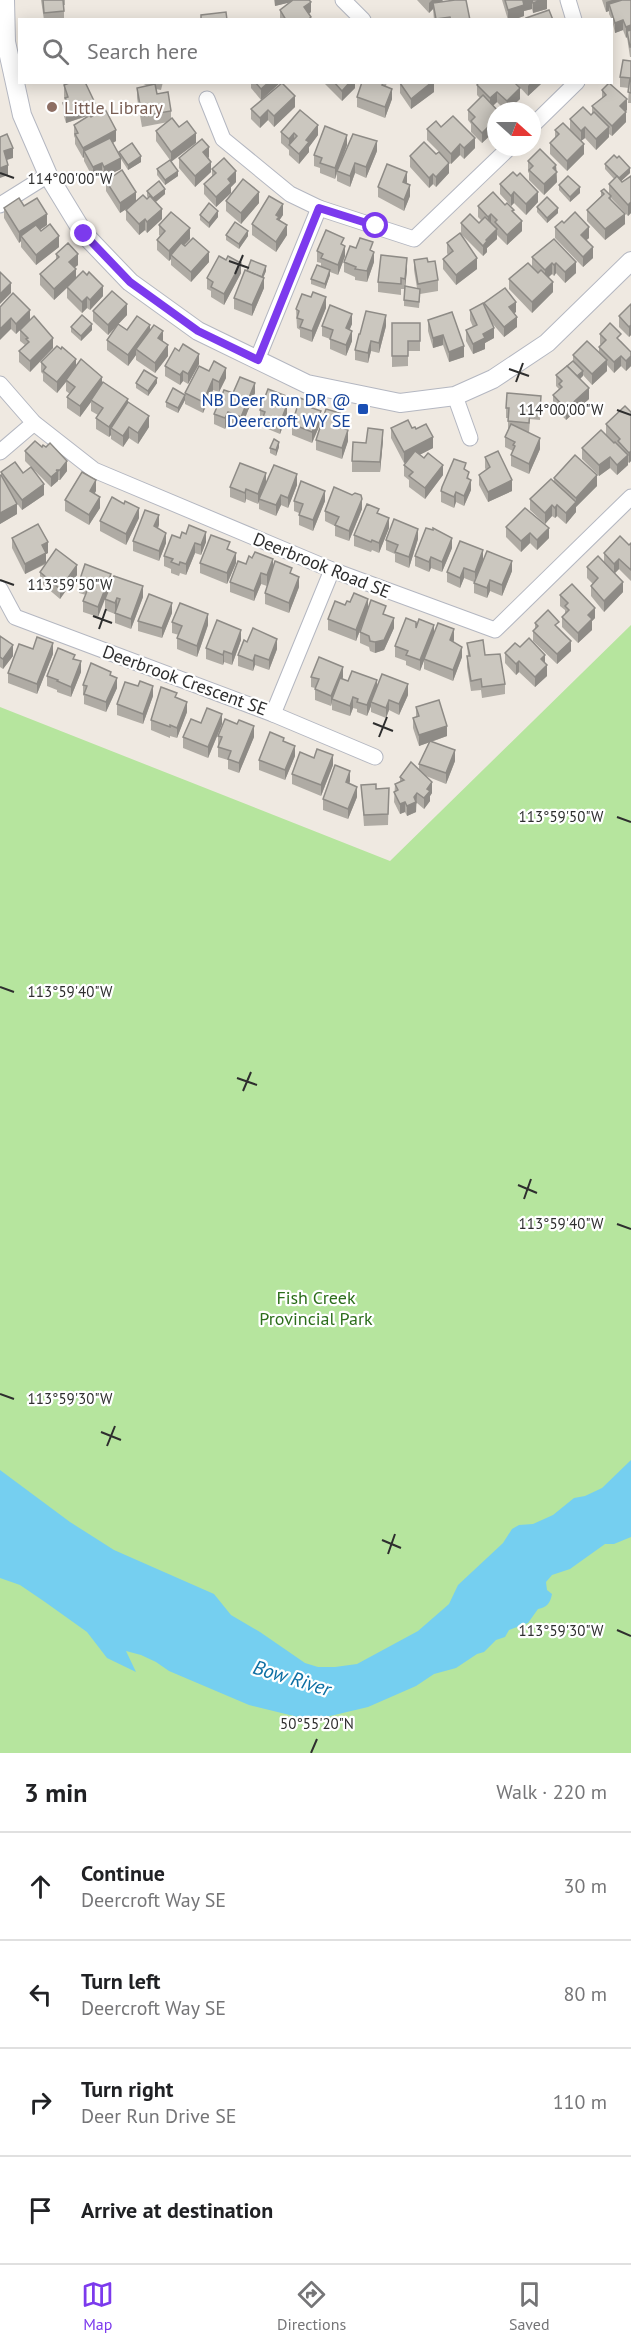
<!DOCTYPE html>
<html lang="en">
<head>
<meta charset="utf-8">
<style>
	:root { --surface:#fff; --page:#f2f2f2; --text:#202124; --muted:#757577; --line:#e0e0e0; --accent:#7c3aed }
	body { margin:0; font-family:"PT Sans",sans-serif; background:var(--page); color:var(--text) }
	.compass { position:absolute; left:487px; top:102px; width:54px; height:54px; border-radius:50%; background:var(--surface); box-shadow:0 3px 15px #0003; rotate:111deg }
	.stop { position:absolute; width:18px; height:18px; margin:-14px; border:4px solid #7c3aed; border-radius:50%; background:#fff }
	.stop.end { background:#7c3aed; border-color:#fff; box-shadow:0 2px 6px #0008 }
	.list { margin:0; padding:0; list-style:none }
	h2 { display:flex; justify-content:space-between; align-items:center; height:78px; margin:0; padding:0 24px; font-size:26px }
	h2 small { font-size:20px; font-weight:400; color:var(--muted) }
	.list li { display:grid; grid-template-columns:39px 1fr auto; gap:18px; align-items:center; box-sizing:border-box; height:108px; padding:0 24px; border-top:2px solid var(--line) }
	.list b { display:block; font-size:22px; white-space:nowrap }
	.list p { margin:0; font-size:20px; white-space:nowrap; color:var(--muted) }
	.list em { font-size:20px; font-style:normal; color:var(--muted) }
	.icon { flex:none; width:33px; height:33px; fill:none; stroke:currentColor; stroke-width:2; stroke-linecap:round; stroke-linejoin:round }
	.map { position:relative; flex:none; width:631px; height:1753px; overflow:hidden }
	.search { position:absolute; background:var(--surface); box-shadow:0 3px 15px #0003; left:18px; right:18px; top:18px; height:66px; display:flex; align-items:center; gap:15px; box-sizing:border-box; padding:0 21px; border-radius:0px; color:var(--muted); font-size:22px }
	.sheet { height:510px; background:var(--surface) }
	nav { display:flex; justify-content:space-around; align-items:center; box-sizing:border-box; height:84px; border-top:2px solid var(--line); background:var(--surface); font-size:16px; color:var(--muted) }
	nav a { display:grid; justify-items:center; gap:3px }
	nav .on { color:var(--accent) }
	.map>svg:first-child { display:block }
	.green { fill:#b6e59e }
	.water { fill:#75cff0 }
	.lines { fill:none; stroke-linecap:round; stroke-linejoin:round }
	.minor-casing { stroke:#b4b7c1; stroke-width:17 }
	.tertiary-casing { stroke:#b4b7c1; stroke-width:20 }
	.minor { stroke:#fff; stroke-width:15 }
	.tertiary { stroke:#fff; stroke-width:18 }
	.wall { fill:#afaba4 }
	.shaded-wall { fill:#8e8b86 }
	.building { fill:#cbc7bf; stroke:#8e8b86; stroke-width:1.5 }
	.route { stroke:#7c3aed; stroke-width:8 }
	.ticks { fill:none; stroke:#2e2e2e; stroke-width:2 }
	.education-dot { fill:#8d6e63; stroke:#fff; stroke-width:2 }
	.transit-dot { fill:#1a4fb4; stroke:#fff; stroke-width:2 }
	.labels { text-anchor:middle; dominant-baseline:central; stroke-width:4.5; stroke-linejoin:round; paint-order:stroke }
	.education-label { font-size:18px; fill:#785e54; stroke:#fff; text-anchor:start }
	.transit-label { font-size:18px; fill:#164399; stroke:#fff; text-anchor:end }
	.street-label { font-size:18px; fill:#2e2e2e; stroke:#fff }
	.park-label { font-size:18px; fill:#2c6e1b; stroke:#fff }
	.water-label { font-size:20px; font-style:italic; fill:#0d6fa3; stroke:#fff }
	.ticks-label { font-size:15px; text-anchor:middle; fill:#2e2e2e; stroke:#fff; stroke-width:4.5; stroke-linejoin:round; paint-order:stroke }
</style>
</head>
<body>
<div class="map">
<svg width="631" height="1753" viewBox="0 0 631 1753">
	<rect width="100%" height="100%" fill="#efe9e1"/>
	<!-- green -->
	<path class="green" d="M631,625V1753H0V707L390,861Z"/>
	<!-- water -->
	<path class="water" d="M631,1460V1537L614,1544H605L570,1569L552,1575L546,1582L547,1590L552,1594C550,1604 547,1607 538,1609L528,1623L509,1630L505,1637L496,1640L484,1652L477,1654L456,1668L434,1674L416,1686L368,1707L326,1717L302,1718L249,1705L169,1671L156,1662L141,1655L126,1651L136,1672L107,1658L87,1632L45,1602L20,1585L0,1578V1470L70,1522L114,1550L214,1594L231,1615L260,1632L305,1663L318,1667H335L357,1664L418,1631L449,1604L458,1585L503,1543L512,1529L519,1525L533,1524L553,1515L574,1498L585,1496L602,1488Z"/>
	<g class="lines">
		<defs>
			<g id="minor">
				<path d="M343,0L363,20"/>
				<path d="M568,0L574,20"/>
				<path d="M207,99L223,139L290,194L319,208"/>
				<path d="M532,126L577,82"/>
				<path d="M0,205L48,175"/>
				<path d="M257,360L319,208L414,239L510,147"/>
				<path d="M0,384L34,423L94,470L332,570L495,630L631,497"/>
				<path d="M455,396L470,438"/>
				<path d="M0,452L34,423"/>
				<path d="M0,589L15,617L273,714L332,570"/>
				<path d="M273,714L375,757"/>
			</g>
			<path id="tertiary" d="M5,0L6,42L22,115L48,175L84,234L130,282L198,331L307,384L400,403L455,396L493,379L547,343L631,261"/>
		</defs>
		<!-- minor casing -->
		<use href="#minor" class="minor-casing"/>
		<!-- tertiary casing -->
		<use href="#tertiary" class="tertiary-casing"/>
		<!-- minor -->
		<use href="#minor" class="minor"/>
		<!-- tertiary -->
		<use href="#tertiary" class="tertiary"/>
	</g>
	<!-- wall -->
	<g class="wall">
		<path d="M41,0H65V5H64V20H44Z"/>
		<path d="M274,0H309L311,12L309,14L311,20H280V10L290,2L275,6Z"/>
		<path d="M417,0H443L441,2L470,20H434L433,9L429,13Z"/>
		<path d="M502,0H547V9L533,13L532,9L524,11V16L513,20H508Z"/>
		<path d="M602,0H631V57H630L627,37L626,38L623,30L615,33L612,20L609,14V11L606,12Z"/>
		<path d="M631,61V103H628L629,88L620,87V77Z"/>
		<path d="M64,82H85L95,113L90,115L116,141L113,143L119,155V152L141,162L128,170L121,159V169L104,177L102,173L93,178L84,161V157L83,158L75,144V138L74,136V125L88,116L66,123L63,113V103L65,102L64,96Z"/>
		<path d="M139,82H163L161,90L156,89L157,94L171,111V162L178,176L165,185L157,175V169L170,160L156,141V131L168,122L142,127L137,98V88L148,86Z"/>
		<path d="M251,82H281L261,100L251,88Z"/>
		<path d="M323,82H355V88L342,101Z"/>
		<path d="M387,82L386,86L392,99L385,118L357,107V97Z"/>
		<path d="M434,82V92L411,109L400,93V83Z"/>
		<path d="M515,82H542V83L528,96Z"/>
		<path d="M477,85L520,99L507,111H506L497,102L493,106L496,111V130L482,143L471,132V124L468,120V110L480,98L477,95Z"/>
		<path d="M602,90L627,110L626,111V122L612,136L609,134V137L596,150L585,138L581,141L584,154L567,171L550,154V143L555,138V130H570V119L592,114V106L602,98Z"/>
		<path d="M295,107L274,127L268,120L260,128L251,119V109Z"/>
		<path d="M441,127L475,148L464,159L460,155L451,164L427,140V129Z"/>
		<path d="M281,132L318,135L309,147V152L299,164L289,155V150L281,143Z"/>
		<path d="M347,145L343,157L377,151L366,178L355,173L350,187L337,181V174L335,179L320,173V168L314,166V155Z"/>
		<path d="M436,154L449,173L436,187L433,184L429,188L410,167V156Z"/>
		<path d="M209,157L208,158L211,172L195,187L179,168V158Z"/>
		<path d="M528,161L556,165L557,182L544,195L529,180V173L528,172Z"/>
		<path d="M605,164L630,173L621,181L622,182L631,176V213L628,216L611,198V200L625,224L605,240L587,221V210L601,196V191L609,194V184L614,179L605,169Z"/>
		<path d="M212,169L236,182L231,187V193L216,207L204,194V184L212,176Z"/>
		<path d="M106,181L136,201L147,199L148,198L147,196V191L165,194L156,202L162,219L147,233L145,230L139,235L126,220V210L129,207L120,213L106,191Z"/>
		<path d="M407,182L406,184L410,196L404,211L378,197V187Z"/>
		<path d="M500,184L538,202L526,215L514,203L511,206L500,194Z"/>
		<path d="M559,185L580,193L570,202L559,190Z"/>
		<path d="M226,201L259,203L241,224L226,211Z"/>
		<path d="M505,205L514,213L522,231L507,245L497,235V239L487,248V252L483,256L461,234L477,269L456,285L443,269V259L448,255L447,253V243L461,234V223H479L481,220L478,217V206Z"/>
		<path d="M24,206L47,225L40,230L59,247L36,265L21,247V241L19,243L4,218V208Z"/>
		<path d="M537,207L558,213L547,223L537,212Z"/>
		<path d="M200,215L218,217L209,228L200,220Z"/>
		<path d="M283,215L279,220L287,235L276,252L252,235V224Z"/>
		<path d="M564,223L589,238L586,240L593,258L583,267L555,238V227Z"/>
		<path d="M159,225L190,239L184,245L209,262L191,282L171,265V259L169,261L157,250V240L160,236L159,235Z"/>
		<path d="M226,235L248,236L239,249L226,240Z"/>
		<path d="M554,239L576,273L565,283L556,273L554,276L552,274L548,277L553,292L532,313L509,289V279L532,267V257Z"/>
		<path d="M344,245L345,256L338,275L330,272V275L325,289L311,284V279L321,267V263L317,262V251Z"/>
		<path d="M356,248L373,251L374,262L367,282L355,280V277L344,272V262Z"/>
		<path d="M56,254L78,265L75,267L76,278L103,296L90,310L87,308L82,313L67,298V288L54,300L40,285V274L56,260Z"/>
		<path d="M414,260L428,262L438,280V291L420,294L419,308L404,306V300L417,288L414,270Z"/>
		<path d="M407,269L405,289H401V295L378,292V282Z"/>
		<path d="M266,271L263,277L264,288L252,316L234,309V298Z"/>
		<path d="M241,273L224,305L211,297V291L207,289V278Z"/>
		<path d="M484,303L516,312L514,313L517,327L504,337L492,323L494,338L485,343V349L473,354L466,341V330L473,327L470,320V310L484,307Z"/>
		<path d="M631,304V335L629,337L619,327V316Z"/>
		<path d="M0,307L30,320L53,348L30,372L19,362V351L25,345L20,341V330L16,334L11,329Z"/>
		<path d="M326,308L312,342L300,337V330L297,328L296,309Z"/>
		<path d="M93,311L127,315L108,335L93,321Z"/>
		<path d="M452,312L464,357L449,362L443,345L433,348L428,331V320Z"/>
		<path d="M392,323H420V351H408V366L392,367Z"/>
		<path d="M352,324L349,330L352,341L346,356L330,349V339L322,336V326Z"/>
		<path d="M386,326L379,353L371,351L368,363L355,360V350L360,334Z"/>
		<path d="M71,327L92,330L81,341L71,332Z"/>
		<path d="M127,330H150L163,341L168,356L155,373L136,360V355L128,366L107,350V340Z"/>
		<path d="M600,334L621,341L631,352V366L626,371L621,366L614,373L607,365V371L592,385L583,375L580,379L589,399L566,420L553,406V395L559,389L556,386V375L573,361V355L599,353V347L601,345L600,344Z"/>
		<path d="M61,349L76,366L102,383L128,402L149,427L138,444L129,438L123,447L111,439V435L109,437L96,429V418L98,415L91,411V402L80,417L67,408V397L70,394L66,391V381L57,393L43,381V374L41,372V362Z"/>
		<path d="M199,364L188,384L183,381L180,385L165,376V366Z"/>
		<path d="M209,371L226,378L219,392L213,390L203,413L185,404V393Z"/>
		<path d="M136,383H157L148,396L136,388Z"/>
		<path d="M233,393H255L241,428L228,422L225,429L214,424V414Z"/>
		<path d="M185,400L178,413L166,407V402Z"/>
		<path d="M286,404L287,415L280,434L263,427V422L260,421V410Z"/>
		<path d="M541,406L540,420L530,419L529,433L540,449L529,474L511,466V455L513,451L505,447V437L508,430V418H506V408Z"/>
		<path d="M313,408L321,422L312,443L292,435V424Z"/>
		<path d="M631,412V461L629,463L628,462V465L617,475L610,468L599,476L582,459V448L606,435V424Z"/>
		<path d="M340,424L339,427L348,441L342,459L316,450V440Z"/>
		<path d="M391,428L416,429L433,448L419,455L443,475L425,499L409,487V480L404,476V465L406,462L404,463L391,438Z"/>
		<path d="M383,440L380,472H352V461L366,443Z"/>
		<path d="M279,447L276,456L270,453V448Z"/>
		<path d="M25,451L67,471L60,480H58L51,487L34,470L44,495L22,510L16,502L17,514L0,524L1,472L23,473L31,467L25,461Z"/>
		<path d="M485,457L512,491L488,502L479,485V475L486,470L485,468Z"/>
		<path d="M466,470L469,479L471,490L464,506L456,502L454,508L441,502V491Z"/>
		<path d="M554,478L597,486L576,507V512L566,524L557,516L555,518L552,516L545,524L530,510V499L554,482Z"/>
		<path d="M266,483L297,485L288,508L281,505L276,516L259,509V500L258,504L246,499L245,503L230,497V487Z"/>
		<path d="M96,491L94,494L100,508L89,525L65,511V500Z"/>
		<path d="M294,501H325L313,531L299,525V513L294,511Z"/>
		<path d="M362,509L349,541L335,536V526L325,521V511Z"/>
		<path d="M379,514L389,528L379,553L372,550L371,552L354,546V535Z"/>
		<path d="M139,518L126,545L100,531V521Z"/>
		<path d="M159,525L158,528L166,543L159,561L133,551V541Z"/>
		<path d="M506,527L549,528V538L537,550L530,543L521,552L506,537Z"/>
		<path d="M12,538L48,553L46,554V563L77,575L60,599L40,582V572L46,564L25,574L12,548Z"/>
		<path d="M180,538L206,542L201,555L195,553L186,575L180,573L179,576L171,573V569L164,566V556Z"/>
		<path d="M418,539L409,568L395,562V554L386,550V540Z"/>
		<path d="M631,543V581L619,569L615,573L623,592L604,612L591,596V586L593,584L587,578V567L604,562V553L629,545Z"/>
		<path d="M452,548L442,572L431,568L429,572L415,566V556Z"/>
		<path d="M230,550L236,563L227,584L200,573V563Z"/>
		<path d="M252,558L273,568L292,574L299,587L289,613L265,604V593L270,577L267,586L261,584L254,601L230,592V582Z"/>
		<path d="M483,560L512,571L502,596L490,591L487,598L474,593V582L464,578L460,588L447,582V572Z"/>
		<path d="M111,574L98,617L83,612V601L86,595L79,593V582Z"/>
		<path d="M560,595L595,618L592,621V630L578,643L562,627V617L565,615V610L560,606Z"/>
		<path d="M143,597L131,629L115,623V614L105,610V599Z"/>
		<path d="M345,605L368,608L386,615L394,628L384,650L375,653L370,651L369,647L360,643V632L364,620L356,641L328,630V619Z"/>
		<path d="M172,613L162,638L138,631V621Z"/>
		<path d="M172,622L208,625L197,657L177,649V638L179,635L172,633Z"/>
		<path d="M535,623L559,628L571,651L557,664L533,641V631L535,629Z"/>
		<path d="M416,626L434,634L454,640L453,641L462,657L453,681L424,669V660L420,671L406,665V661L395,657V646Z"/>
		<path d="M0,636L13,656L3,669L0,667Z"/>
		<path d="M241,640L232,665L224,662L223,665L206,659V648Z"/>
		<path d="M467,643L485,655L505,684V694L482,698L481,690L471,691L467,667V656H468Z"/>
		<path d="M520,647L545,664L547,676L535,687L519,672L516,675L505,663V653Z"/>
		<path d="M277,649L269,670L255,665L253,671L238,666V655Z"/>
		<path d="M53,654L37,694L8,683V673Z"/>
		<path d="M75,659L81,672L71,697L57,692V690L47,686V676Z"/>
		<path d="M111,675L117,688L106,712L84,704V696L83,695V685Z"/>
		<path d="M311,677H343L342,679L348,681L377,687L408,695L399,715L389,710L386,718L371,712V706L367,716L357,712V709L353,708L350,716L332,710V703L331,706L315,700V688L311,687Z"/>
		<path d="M138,686L153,696L143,724L117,715V704Z"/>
		<path d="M177,698L187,712L177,738L170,736V738L151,730V720Z"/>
		<path d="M416,707L447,736L431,742L455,761L446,784L426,776L432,793L430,796V801L424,809L417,803L416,804V812L407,816L405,812L400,814L394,802L395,784L400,782V777L419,770V764L430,742L419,746L413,728V718L416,717Z"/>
		<path d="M201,723L222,724L208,758L183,748V737Z"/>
		<path d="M218,736L254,737L239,773L228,769V760L218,757Z"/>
		<path d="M284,742L295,756L285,780L259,770V760Z"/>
		<path d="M333,765L321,796L292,784V774Z"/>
		<path d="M350,781L349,784L357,797L348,819L323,810V799Z"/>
		<path d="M361,785L376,789L389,788L388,825L364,826Z"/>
	</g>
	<!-- shaded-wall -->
	<g class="shaded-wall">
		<path d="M275,0H296V1L275,6Z"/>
		<path d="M432,0H443L434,8L433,3V9L429,13V3Z"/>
		<path d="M527,0H532V9L524,11V16L513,20H508V10L523,1Z"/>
		<path d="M541,0H547V9L533,13V3Z"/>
		<path d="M612,0H631L609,4V11L606,12V2Z"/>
		<path d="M311,2V12L304,17V7Z"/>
		<path d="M623,20V30L615,33V23Z"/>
		<path d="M631,25V36L627,31V37L626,38V27Z"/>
		<path d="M269,82H281L261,100V89Z"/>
		<path d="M350,82H355V88L342,101V91Z"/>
		<path d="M432,82H434V92L411,109V99Z"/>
		<path d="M531,82L542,83L528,96V86Z"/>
		<path d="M520,88V99L507,111V101Z"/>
		<path d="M392,89V99L385,118V107Z"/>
		<path d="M497,92V102L490,108V98Z"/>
		<path d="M295,96V107L274,127V116Z"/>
		<path d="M627,99V110L620,116V106Z"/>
		<path d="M95,103V113L66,123V113Z"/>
		<path d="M268,110V120L260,128V118Z"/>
		<path d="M626,112V122L612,136V126Z"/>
		<path d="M496,119V130L482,143V133Z"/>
		<path d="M318,125V135L309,147V152L299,164V154L306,140Z"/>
		<path d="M585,127V138L581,141V131Z"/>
		<path d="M609,127V137L596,150V139Z"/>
		<path d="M116,130V141L87,156L84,151V157L83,158V148Z"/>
		<path d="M196,133V143L171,162V152Z"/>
		<path d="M294,133V144L289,145V139Z"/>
		<path d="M347,135V145L337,171L335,179V168Z"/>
		<path d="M475,138V148L464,159V148Z"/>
		<path d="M377,141V151L366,178V167Z"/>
		<path d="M460,144V155L451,164V154Z"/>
		<path d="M584,144V154L567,171V161Z"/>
		<path d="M209,147V157L203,162V152Z"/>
		<path d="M13,148V158L4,161V151Z"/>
		<path d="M141,156V162L128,170V165Z"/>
		<path d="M121,158V169L104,177V167Z"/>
		<path d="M211,162V172L195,187V176Z"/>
		<path d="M102,163V173L93,178V167Z"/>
		<path d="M355,163V173L350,187V176Z"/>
		<path d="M449,163V173L436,187V177Z"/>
		<path d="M8,165V175L0,178V168Z"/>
		<path d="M556,165L557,182L544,195V184L553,168Z"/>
		<path d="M630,168V173L618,184V179Z"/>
		<path d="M178,171V176L165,185V180Z"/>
		<path d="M236,171V182L231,187V193L216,207V197L228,179Z"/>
		<path d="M407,172V182L403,193V182Z"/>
		<path d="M433,174V184L429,188V178Z"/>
		<path d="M410,185V196L404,211V200Z"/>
		<path d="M580,187V193L570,202V197Z"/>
		<path d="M165,189V194L153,204V198Z"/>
		<path d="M136,192V203L120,213V203Z"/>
		<path d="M259,192V203L241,224V213Z"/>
		<path d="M514,192V203L511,206V196Z"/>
		<path d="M538,192V202L526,215V204Z"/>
		<path d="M631,202V213L628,216V205Z"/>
		<path d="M283,204V215L279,221L276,215Z"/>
		<path d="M558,208V213L547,223V218Z"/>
		<path d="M162,209V219L147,233V222Z"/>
		<path d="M218,211V217L209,228V223Z"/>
		<path d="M47,214V225L24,240L21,236V241L19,243V232Z"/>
		<path d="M491,214V225L488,227V217Z"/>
		<path d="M625,214V224L605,240V229Z"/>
		<path d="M145,219V230L139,235V224Z"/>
		<path d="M522,221V231L507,245V235Z"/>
		<path d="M287,225V235L276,252V242Z"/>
		<path d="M589,227V238L581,245V235Z"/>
		<path d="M190,228V239L173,257L171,255V259L169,261V251Z"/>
		<path d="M497,229V239L487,248V252L483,256V246L486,240Z"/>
		<path d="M248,231V236L239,249V244Z"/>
		<path d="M59,236V247L36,265V255Z"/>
		<path d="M345,246V256L338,275V265Z"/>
		<path d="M593,247V258L583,267V257Z"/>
		<path d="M209,252V262L191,282V272Z"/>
		<path d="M374,252V262L367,282V271Z"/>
		<path d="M78,254V265L69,272V262Z"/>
		<path d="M407,258V269L405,289V279Z"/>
		<path d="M477,258V269L456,285V275Z"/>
		<path d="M576,262V273L565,283V272Z"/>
		<path d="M241,263V273L224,305V294Z"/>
		<path d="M552,263V274L545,281V270Z"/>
		<path d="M556,263V273L554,276V265Z"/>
		<path d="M266,266V271L260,286V280Z"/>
		<path d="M76,269V279L54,300V289Z"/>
		<path d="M330,270V275L325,289V284Z"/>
		<path d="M264,278V288L252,316V305Z"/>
		<path d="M553,282V292L532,313V302Z"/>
		<path d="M11,283V293L0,304V294Z"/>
		<path d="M103,286V296L90,310V300Z"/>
		<path d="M87,297V308L82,313V302Z"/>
		<path d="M326,297V308L312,342V331Z"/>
		<path d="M516,302V312L509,317V307Z"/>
		<path d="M127,304V315L108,335V325Z"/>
		<path d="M30,310V320L16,334V324Z"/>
		<path d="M352,314V324L346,339V328Z"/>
		<path d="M386,315V326L379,353V343Z"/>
		<path d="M517,317V327L504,337V327Z"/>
		<path d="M11,318V329L0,340V329Z"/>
		<path d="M92,324V330L81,341V336Z"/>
		<path d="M150,325V336L136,349V355L128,366V355Z"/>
		<path d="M631,325V335L629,337V327Z"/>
		<path d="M494,328V338L485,343V349L473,354V344L483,334Z"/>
		<path d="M163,331V342L158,338Z"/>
		<path d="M352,331V341L346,356V345Z"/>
		<path d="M443,335V345L433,348V338Z"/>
		<path d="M53,338V348L30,372V361Z"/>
		<path d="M371,341V351L368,363V353Z"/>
		<path d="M168,345V356L155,373V363Z"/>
		<path d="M464,346V357L449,362V352Z"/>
		<path d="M199,354V364L188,384V374Z"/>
		<path d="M621,356V366L614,373V362Z"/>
		<path d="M631,356V366L626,371V361Z"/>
		<path d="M76,359V370L57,393V382Z"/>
		<path d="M607,360V371L592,385V374Z"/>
		<path d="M226,368V378L219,392V382Z"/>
		<path d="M183,371V381L180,385V375Z"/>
		<path d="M583,371V376L576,383V378Z"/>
		<path d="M102,377V387L91,400V402L80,417V406Z"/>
		<path d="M157,378V383L148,396V391Z"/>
		<path d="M213,379V390L203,413V402Z"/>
		<path d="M255,383V393L241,428V417Z"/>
		<path d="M589,388V399L566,420V409Z"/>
		<path d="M185,395V400L178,413V408Z"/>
		<path d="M128,399V409L111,428V435L109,437V427Z"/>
		<path d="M287,405V415L280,434V423Z"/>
		<path d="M321,411V422L312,443V432Z"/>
		<path d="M228,412V422L225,429V418Z"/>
		<path d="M340,413V424L336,436V426Z"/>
		<path d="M149,416V427L138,444V433Z"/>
		<path d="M129,427V438L123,447V436Z"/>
		<path d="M348,430V441L342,459V448Z"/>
		<path d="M383,430V440L380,472V462Z"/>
		<path d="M433,437V448L404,463V452Z"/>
		<path d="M540,438V449L529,474V464Z"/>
		<path d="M279,442V447L276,456V450Z"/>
		<path d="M631,451V461L629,463V453Z"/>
		<path d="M628,455V465L617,475V465Z"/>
		<path d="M610,457V468L599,476V465Z"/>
		<path d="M67,461V471L60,480V470Z"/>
		<path d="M443,465V475L425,499V488Z"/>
		<path d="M58,471V481L51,487V477Z"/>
		<path d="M266,473V484L258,504V494Z"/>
		<path d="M297,474V485L288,508V498Z"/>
		<path d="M597,475V486L576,507V512L566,524V513L576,502V498Z"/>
		<path d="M96,480V491L90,502V491Z"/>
		<path d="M471,480V490L464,506V496Z"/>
		<path d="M512,480V491L488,502V492Z"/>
		<path d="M44,484V495L22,510V500Z"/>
		<path d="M246,489V499L245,503V493Z"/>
		<path d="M325,491V501L313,531V520Z"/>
		<path d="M456,492V502L454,508V497Z"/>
		<path d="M281,495V505L276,516V505Z"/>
		<path d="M100,497V508L89,525V515Z"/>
		<path d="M362,499V509L349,541V531Z"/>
		<path d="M17,504V514L0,524V513Z"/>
		<path d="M552,505V516L545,524V513Z"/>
		<path d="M557,505V516L555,518V508Z"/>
		<path d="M139,508V518L126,545V534Z"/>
		<path d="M159,515V525L154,537V526Z"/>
		<path d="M389,518V528L379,553V543Z"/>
		<path d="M549,528V538L537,550V540Z"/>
		<path d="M418,529V539L409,568V557Z"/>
		<path d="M206,532V542L201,555V545Z"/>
		<path d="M166,533V543L159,561V551Z"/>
		<path d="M530,533V543L521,552V541Z"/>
		<path d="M452,538V548L442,572V562Z"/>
		<path d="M48,542V553L46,554V563L25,574V564L42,545Z"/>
		<path d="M195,543V553L186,575V564Z"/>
		<path d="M483,550V560L475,582V572Z"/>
		<path d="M236,553V563L227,584V573Z"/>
		<path d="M431,557V568L429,572V562Z"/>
		<path d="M273,559V570L267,586V575Z"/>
		<path d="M619,559V569L614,574V564Z"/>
		<path d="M512,561V571L502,596V585Z"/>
		<path d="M77,565V575L60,599V589Z"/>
		<path d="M464,568V578L460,588V578Z"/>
		<path d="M261,573V584L254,601V591Z"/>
		<path d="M111,574V584L98,617V607Z"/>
		<path d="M299,577V587L289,613V603Z"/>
		<path d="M490,580V591L487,598V588Z"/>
		<path d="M623,582V592L604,612V601Z"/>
		<path d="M143,586V597L131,629V619Z"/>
		<path d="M117,598V608L115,614V603Z"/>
		<path d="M368,599V609L356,641V630Z"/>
		<path d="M172,603V613L162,638V628Z"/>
		<path d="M595,608V618L592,621V630L578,643V633L588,615Z"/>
		<path d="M208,614V625L197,657V646Z"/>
		<path d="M394,618V628L384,650L375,653V642Z"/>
		<path d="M434,625V635L420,671V660Z"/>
		<path d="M454,629V640L450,650V640Z"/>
		<path d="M241,630V640L232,665V654Z"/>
		<path d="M277,639V649L269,670V660Z"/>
		<path d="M571,641V651L557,664V654Z"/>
		<path d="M53,643V654L37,694V684Z"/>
		<path d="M13,645V656L3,669V659Z"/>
		<path d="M462,647V657L453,681V670Z"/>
		<path d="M224,651V662L223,665V655Z"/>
		<path d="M255,655V665L253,671V661Z"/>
		<path d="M545,655V665L541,659Z"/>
		<path d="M81,661V672L71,697V687Z"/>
		<path d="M519,661V672L516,675V664Z"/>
		<path d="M547,665V676L535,687V677Z"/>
		<path d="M343,667V677L334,700L332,699L331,706V696Z"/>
		<path d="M117,678V688L106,712V702Z"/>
		<path d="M377,680V691L371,702V706L367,716V705Z"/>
		<path d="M408,684V695L399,715V704Z"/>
		<path d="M153,686V696L143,724V714Z"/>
		<path d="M353,697V708L350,716V706Z"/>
		<path d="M389,700V710L386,718V708Z"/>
		<path d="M187,702V712L177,738V728Z"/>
		<path d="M222,714V724L208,758V747Z"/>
		<path d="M254,726V737L239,773V763Z"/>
		<path d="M447,726V736L419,746V735Z"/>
		<path d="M295,746V756L285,780V770Z"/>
		<path d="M455,750V761L446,784V773Z"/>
		<path d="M333,755V765L321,796V785Z"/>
		<path d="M350,771V781L346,793V782Z"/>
		<path d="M432,782V793L430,796V801L424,809V798L427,789Z"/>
		<path d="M357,787V797L348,819V809Z"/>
		<path d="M417,793L416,812L407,816V806Z"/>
		<path d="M405,802V812L400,814V804Z"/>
	</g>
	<!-- building -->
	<g class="building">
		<path d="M43,0H63L64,11L44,13Z"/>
		<path d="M293,0H309L311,2L304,7L311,17L308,20H286L280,10Z"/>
		<path d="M455,0H466L470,20H451L450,17L436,19L433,3Z"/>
		<path d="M505,0H527L523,1L524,5L508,10Z"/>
		<path d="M532,0H541L533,3Z"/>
		<path d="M622,0H631V25L626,27L623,20L615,23L609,4Z"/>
		<path d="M549,10L553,20H527L526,18Z"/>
		<path d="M226,12L227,20H201V15Z"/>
		<path d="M631,30V47H630L627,31Z"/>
		<path d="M623,60L631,61V93L628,92L630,78L620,77Z"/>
		<path d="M72,82H85L95,103L66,113L63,103L67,101L65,98L68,97L64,85Z"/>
		<path d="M255,82H269L261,89Z"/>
		<path d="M334,82H350L342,91Z"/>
		<path d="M362,82H383L382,85L392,89L385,107L357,97Z"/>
		<path d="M401,82H432L411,99L400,83Z"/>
		<path d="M479,82H514L520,88L507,101L497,92L490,98L477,85Z"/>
		<path d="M282,83L295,96L274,116L268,110L260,118L251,109Z"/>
		<path d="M609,83L627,99L620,106L626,112L612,126L592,106L606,95L602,90Z"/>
		<path d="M155,84L157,94L168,92L171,111L142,116L137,88Z"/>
		<path d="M483,95L498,111H496V119L482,133L471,121L475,117L468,110Z"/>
		<path d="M583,107L591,115L594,112L609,127L596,139L585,127L581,131L570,119Z"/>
		<path d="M105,109L116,130L83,148L75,134L78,133L74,125L90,115L91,117Z"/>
		<path d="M300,110L318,125L306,140L309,142L299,154L289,145L297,136L294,133L289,139L281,132Z"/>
		<path d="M453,116L475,138L464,148L460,144L451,154L427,129L436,121L441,127Z"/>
		<path d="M172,118L179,127L187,121L196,133L171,152L156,131Z"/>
		<path d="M563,123L584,144L567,161L550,143L559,134L555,130Z"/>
		<path d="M325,126L347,135L335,168L320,163L322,158L314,155Z"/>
		<path d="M7,134L13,148L4,151L8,165L0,168V137Z"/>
		<path d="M353,134L377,141L366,167L355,163L350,176L337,171Z"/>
		<path d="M110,138L121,158L104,167L102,163L93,167L84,151Z"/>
		<path d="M202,139L209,147L203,152L211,162L195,176L179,158Z"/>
		<path d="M424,142L436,154L439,152L449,163L436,177L433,174L429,178L410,156Z"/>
		<path d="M132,143L141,156L128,165L119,152Z"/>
		<path d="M540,149L556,165L553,168L557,172L544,184L529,170L533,166L528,161Z"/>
		<path d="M614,155L617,158L619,156L630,168L619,178L605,164Z"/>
		<path d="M224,158L236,171L228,179L231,183L216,197L204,184L216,173L212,169Z"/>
		<path d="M170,160L178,171L165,180L157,169Z"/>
		<path d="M387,164L407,172L403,182L410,185L404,200L378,187Z"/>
		<path d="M122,170L136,192L120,203L106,181Z"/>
		<path d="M513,172L517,176L520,173L538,192L526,204L514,192L511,196L500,184Z"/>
		<path d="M568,176L580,187L570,197L559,185Z"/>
		<path d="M617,176L622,182L631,176V202L628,205L609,184Z"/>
		<path d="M243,179L259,192L241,213L226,201Z"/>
		<path d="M159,181L165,189L153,198L147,191Z"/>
		<path d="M604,189L611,196L609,198L625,214L605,229L587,210L604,194L601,191Z"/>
		<path d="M493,192L505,205L507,203L514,210L512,211L522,221L507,235L495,222L497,220L491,214L488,217L478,206Z"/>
		<path d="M143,195L147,199L150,196L162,209L147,222L145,219L139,224L126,210Z"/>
		<path d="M269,196L283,204L276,215L279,217L277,219L287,225L276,242L252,224Z"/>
		<path d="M547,197L558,208L547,218L537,207Z"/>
		<path d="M19,198L24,206L37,198L47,214L19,232L4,208Z"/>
		<path d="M209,203L218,211L209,223L200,215Z"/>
		<path d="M171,212L190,228L169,251L157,240L165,231L159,225Z"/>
		<path d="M575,212L589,227L581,235L593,247L583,257L555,227L562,221L564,223Z"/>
		<path d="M470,214L479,223L485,217L497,229L486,240L487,241L483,246L461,223Z"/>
		<path d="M235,222L248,231L239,244L226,235Z"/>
		<path d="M50,224L59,236L36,255L21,236L36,225L41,231Z"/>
		<path d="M326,230L344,238L341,244L345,246L338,265L321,258L323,254L317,251Z"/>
		<path d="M460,233L477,258L456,275L443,259L453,251L447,243Z"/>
		<path d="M193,238L209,252L191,272L171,255L181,243L185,246Z"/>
		<path d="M360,238L373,242L370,250L374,252L367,271L355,269L356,267L344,262L350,246L356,248Z"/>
		<path d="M554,239L576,262L565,272L556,263L554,265L552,263L545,270L532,257Z"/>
		<path d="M68,243L78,254L69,262L76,269L54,289L40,274L59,257L56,254Z"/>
		<path d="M381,255L407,258L405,279L401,278V284L378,282Z"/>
		<path d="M219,256L226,260L228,256L241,263L224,294L211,287L213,282L207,278Z"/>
		<path d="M427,258L428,262L435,261L438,280L418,284L414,260Z"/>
		<path d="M251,260L266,266L262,277L247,271Z"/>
		<path d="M528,263L538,273L541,270L553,282L532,302L509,279Z"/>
		<path d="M317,265L330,270L325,284L311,279Z"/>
		<path d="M245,270L264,278L252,305L234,298Z"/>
		<path d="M83,271L87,275L89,272L103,286L90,300L87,297L82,302L67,287Z"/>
		<path d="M0,272L11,283L0,294Z"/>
		<path d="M405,286L420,289L419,302L404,300Z"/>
		<path d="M505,288L516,302L509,307L517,317L504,327L484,303Z"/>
		<path d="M112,291L127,304L108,325L93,311Z"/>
		<path d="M313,292L326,297L312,331L300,327L303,320L297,318L299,311L296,309L302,294L311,297Z"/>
		<path d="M13,293L30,310L16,324L11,318L0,329V307Z"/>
		<path d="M483,303L494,328L483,334L485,338L473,344L466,330L477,325L470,310Z"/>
		<path d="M631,304V325L629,327L619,316Z"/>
		<path d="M330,305L352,314L346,328L352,331L346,345L330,339L333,330L322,326Z"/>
		<path d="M366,311L386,315L379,343L371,341L368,353L355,350L359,334H360Z"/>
		<path d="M452,312L464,346L449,352L443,335L433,338L428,320Z"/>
		<path d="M82,315L92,324L81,336L71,327Z"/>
		<path d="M34,316L53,338L30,361L19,351L29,342L26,339L28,338L20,330Z"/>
		<path d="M137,316L150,325L128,355L107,340L118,324L127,330Z"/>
		<path d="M392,323H420V341H408V356H392Z"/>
		<path d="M610,323L621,334L617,338L631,352V356L626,361L621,356L614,362L599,347L606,340L600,334Z"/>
		<path d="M154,325L163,331L158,338L168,345L155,363L136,349Z"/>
		<path d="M587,341L607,360L592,374L573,355Z"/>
		<path d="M183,344L199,354L188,374L183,371L180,375L165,366L175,348L179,351Z"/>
		<path d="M57,346L61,349L62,347L76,359L57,382L43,371L46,367L41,362Z"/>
		<path d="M81,359L102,377L80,406L67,397L75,387L66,380Z"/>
		<path d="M214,361L226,368L219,382L213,379L203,402L185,393L199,366L209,371Z"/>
		<path d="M573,361L583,371L577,376L567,366Z"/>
		<path d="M567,366L589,388L566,409L553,395L562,387L559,384L562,381L556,375Z"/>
		<path d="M144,370L157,378L148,391L136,383Z"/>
		<path d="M240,377L255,383L241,417L228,412L225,418L214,414L224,390L233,393Z"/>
		<path d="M103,382L128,399L109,427L96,418L103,408L91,400Z"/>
		<path d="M173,388L185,395L178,408L166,402Z"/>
		<path d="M268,389L286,396L283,403L287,405L280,423L263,417L265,412L260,410Z"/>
		<path d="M507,393L541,396L540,410L530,409L529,423L508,421L509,408H506Z"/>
		<path d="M300,398L313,403L312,408L321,411L312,432L292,424Z"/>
		<path d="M128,402L149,416L138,433L129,427L123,436L111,428Z"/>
		<path d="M625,406L631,412V451L629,453L618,441L620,439L606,424Z"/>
		<path d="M326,409L340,413L336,426L348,430L342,448L316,440Z"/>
		<path d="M408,420L412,428L415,427L416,429L426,424L433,437L404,452L391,428Z"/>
		<path d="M511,424L540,438L529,464L511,455L515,446L513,445L515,442L505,437Z"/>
		<path d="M368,428L383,430L380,462L352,461L353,442L366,443Z"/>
		<path d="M601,430L614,443L615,442L628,455L617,465L610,457L599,465L582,448Z"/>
		<path d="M274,439L279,442L276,450L270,448Z"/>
		<path d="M35,441L42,447L43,445L46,447L50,443L67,461L60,470H56L58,471L51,477L25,451Z"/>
		<path d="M415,451L424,458L428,453L443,465L425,488L409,476L413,472L404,465Z"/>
		<path d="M498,451L512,480L488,492L479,475L490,467L485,457Z"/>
		<path d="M575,455L597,475L576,498L554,478Z"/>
		<path d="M454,459L466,463L464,469L469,472L467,478L471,480L464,496L456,492L454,497L441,491L442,487Z"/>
		<path d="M15,462L23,473L31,467L44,484L22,500L1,472Z"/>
		<path d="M240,463L266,473L258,494L246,489L245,493L230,487Z"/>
		<path d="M274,465L297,474L288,498L281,495L276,505L259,499Z"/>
		<path d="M82,472L96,480L90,491L100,497L89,515L65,500Z"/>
		<path d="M1,475L17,504L0,513V476Z"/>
		<path d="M551,479L576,502L566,513L557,505L555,508L552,505L545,513L530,499Z"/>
		<path d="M301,481L325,491L313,520L299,515L303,504L294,501Z"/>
		<path d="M334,487L352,495L355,493L361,495L362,499L349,531L335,525L339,517L325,511Z"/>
		<path d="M112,497L124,504L125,501L139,508L126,534L100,521Z"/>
		<path d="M367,504L379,509L377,513L389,518L379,543L372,540L371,542L354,535Z"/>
		<path d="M525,508L549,528L537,540L530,533L521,541L506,527Z"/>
		<path d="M145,510L159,515L154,526L166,533L159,551L133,541Z"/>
		<path d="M394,519L418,529L409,557L395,552L398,545L386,540Z"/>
		<path d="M38,524L48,542L42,545L46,553L25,564L12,538Z"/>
		<path d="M189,525L206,532L201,545L195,543L186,564L180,562L179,565L171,562L173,559L164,556L172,535L180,538L182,532L186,534Z"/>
		<path d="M426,528L433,530V528L452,538L442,562L431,557L429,562L415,556Z"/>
		<path d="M211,535L230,542L227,549L236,553L227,573L200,563Z"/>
		<path d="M620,536L629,545L631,543V570L619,559L614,564L604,553Z"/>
		<path d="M460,541L483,550L475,572L464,568L460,578L447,572Z"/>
		<path d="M56,549L77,565L60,589L40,572Z"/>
		<path d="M487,551L512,561L502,585L490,580L487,588L474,583Z"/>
		<path d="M255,552L273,559L267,575L261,573L254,591L230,582L238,561L246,564L249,556L252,558Z"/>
		<path d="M598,556L623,582L604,601L591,586L598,578L587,567Z"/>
		<path d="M275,561L292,568L290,573L299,577L289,603L265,593Z"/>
		<path d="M85,564L111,574L98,607L83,601L89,586L79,582Z"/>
		<path d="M114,576L143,586L131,619L115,613L120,599L117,598L115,603L105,599Z"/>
		<path d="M572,584L595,608L588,615L592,619L578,633L562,617L569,610L565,606L568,603L560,595Z"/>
		<path d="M354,593L368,599L356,630L328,619L335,601L345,605L347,601L350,602Z"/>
		<path d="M149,594L172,603L162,628L138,621Z"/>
		<path d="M371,600L386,606L383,614L394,618L384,640L375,642L370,641L369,636L360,632Z"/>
		<path d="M180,603L208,614L197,646L177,638L182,626L172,622Z"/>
		<path d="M548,610L559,622L555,625L571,641L557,654L533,631L538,626L535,623Z"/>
		<path d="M406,618L416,622V628L419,619L434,625L420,660L406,655L408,651L395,646Z"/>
		<path d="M217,620L241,630L232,654L224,651L223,655L206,648Z"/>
		<path d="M438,623L454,629L450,640L462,647L453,670L424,659Z"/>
		<path d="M253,628L277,639L269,660L255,655L253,661L238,655L244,640L247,642Z"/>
		<path d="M0,636L13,645L3,659L0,657Z"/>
		<path d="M37,637L53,643L37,684L8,673L19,644L33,649Z"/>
		<path d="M529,638L545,655L541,659L547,665L535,677L519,661L516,664L505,653L515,643L520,647Z"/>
		<path d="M483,640L485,655L500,654L505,684L482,687L481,679L471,681L467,656H470L467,643Z"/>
		<path d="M58,648L75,655L73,659L81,661L71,687L57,681L58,680L47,676Z"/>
		<path d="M319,657L343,667L331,696L315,689L319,679L311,677Z"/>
		<path d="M91,663L111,672L110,675L117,678L106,702L84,694L87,686L83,685Z"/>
		<path d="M352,671L377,680L367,705L357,702L358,699L353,697L350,706L332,699L340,678L348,681Z"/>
		<path d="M382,674L408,684L399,704L389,700L386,708L371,702Z"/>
		<path d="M140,681L153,686L143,714L117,704L125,682L138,686Z"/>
		<path d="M161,687L177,693L175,697L187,702L177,728L170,725V727L151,720Z"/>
		<path d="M439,700L447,726L419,735L413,718L419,716L416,707Z"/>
		<path d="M207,708L222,714L208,747L183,737L191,719L201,723Z"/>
		<path d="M225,719L237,724L239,720L254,726L239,763L228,759L231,751L218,747L222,737L218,736Z"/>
		<path d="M270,732L284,738L283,741L295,746L285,770L259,760Z"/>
		<path d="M430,741L455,750L446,773L419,764Z"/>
		<path d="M317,749L333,755L321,785L292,774L300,752L314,758Z"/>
		<path d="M411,762L432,782L427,789L430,791L424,798L417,793L414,797L416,802L407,806L405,802L400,804L394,792L398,790L395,784L404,780L400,777Z"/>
		<path d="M335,765L350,771L346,782L357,787L348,809L323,799Z"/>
		<path d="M376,784V789L389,788L388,814L364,815L361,785Z"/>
	</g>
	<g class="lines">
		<!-- route -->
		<path class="route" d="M84,234L130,282L198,331L258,360L319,208L376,226"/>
	</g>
	<!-- ticks -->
	<path class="ticks" d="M0,173L14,178M229,261L249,268M235,274L243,255M509,369L529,376M516,382L523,363M617,410L631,415M0,580L14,585M93,616L112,623M99,629L106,609M373,723L393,731M379,737L387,717M617,817L631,822M0,987L14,992M237,1078L257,1085M243,1091L251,1072M518,1185L537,1193M524,1199L531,1179M617,1224L631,1229M0,1394L14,1399M101,1432L121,1440M107,1446L115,1426M382,1540L401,1548M388,1554L395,1534M617,1630L631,1636M311,1753L317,1739"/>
	<!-- markers -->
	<circle class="education-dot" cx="52" cy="107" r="6"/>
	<rect class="transit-dot" x="357" y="403" width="12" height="12" rx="3"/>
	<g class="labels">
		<!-- education labels -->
		<g class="education-label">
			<text x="64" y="107">Little Library</text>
		</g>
		<!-- transit labels -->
		<g class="transit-label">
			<text x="351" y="399">NB Deer Run DR @<tspan x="351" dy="21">Deercroft WY SE</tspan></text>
		</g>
		<!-- street labels -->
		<g class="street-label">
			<text transform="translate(322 565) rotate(22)">Deerbrook Road SE</text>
			<text transform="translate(185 680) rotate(20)">Deerbrook Crescent SE</text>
		</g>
		<!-- park labels -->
		<g class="park-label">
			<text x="316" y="1297">Fish Creek<tspan x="316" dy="21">Provincial Park</tspan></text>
		</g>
		<!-- water labels -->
		<g class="water-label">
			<text transform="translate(292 1678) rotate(17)">Bow River</text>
		</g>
	</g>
	<g class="ticks-label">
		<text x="70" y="184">114°00'00"W</text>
		<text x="561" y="415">114°00'00"W</text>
		<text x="70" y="590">113°59'50"W</text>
		<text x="561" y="822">113°59'50"W</text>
		<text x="70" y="997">113°59'40"W</text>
		<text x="561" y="1229">113°59'40"W</text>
		<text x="70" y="1404">113°59'30"W</text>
		<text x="561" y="1636">113°59'30"W</text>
		<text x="317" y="1729">50°55'20"N</text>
	</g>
</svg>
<svg class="compass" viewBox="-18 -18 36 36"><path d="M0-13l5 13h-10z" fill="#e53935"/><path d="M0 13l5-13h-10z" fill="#757577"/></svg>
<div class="stop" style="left:376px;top:226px"></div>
<div class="stop end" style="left:84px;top:234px"></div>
<div class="search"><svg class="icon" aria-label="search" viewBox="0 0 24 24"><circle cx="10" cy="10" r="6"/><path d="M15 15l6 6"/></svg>Search here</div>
</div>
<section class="sheet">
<h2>3 min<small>Walk · 220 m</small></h2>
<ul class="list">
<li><svg class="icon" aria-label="ahead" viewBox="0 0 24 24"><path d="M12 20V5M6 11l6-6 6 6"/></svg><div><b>Continue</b><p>Deercroft Way SE</p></div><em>30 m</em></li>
<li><svg class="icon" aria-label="left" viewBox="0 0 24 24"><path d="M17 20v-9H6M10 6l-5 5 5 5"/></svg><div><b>Turn left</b><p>Deercroft Way SE</p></div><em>80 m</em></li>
<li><svg class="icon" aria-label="right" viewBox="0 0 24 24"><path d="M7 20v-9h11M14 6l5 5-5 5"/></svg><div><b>Turn right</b><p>Deer Run Drive SE</p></div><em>110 m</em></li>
<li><svg class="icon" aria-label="arrive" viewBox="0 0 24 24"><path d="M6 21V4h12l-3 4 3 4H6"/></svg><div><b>Arrive at destination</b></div></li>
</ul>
</section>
<nav>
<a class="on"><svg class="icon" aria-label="map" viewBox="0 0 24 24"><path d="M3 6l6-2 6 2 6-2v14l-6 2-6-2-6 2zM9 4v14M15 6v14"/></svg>Map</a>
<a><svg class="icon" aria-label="directions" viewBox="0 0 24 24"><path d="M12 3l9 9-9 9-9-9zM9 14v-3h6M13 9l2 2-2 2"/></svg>Directions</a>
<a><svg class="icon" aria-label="saved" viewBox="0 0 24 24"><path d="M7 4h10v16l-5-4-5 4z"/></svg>Saved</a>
</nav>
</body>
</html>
